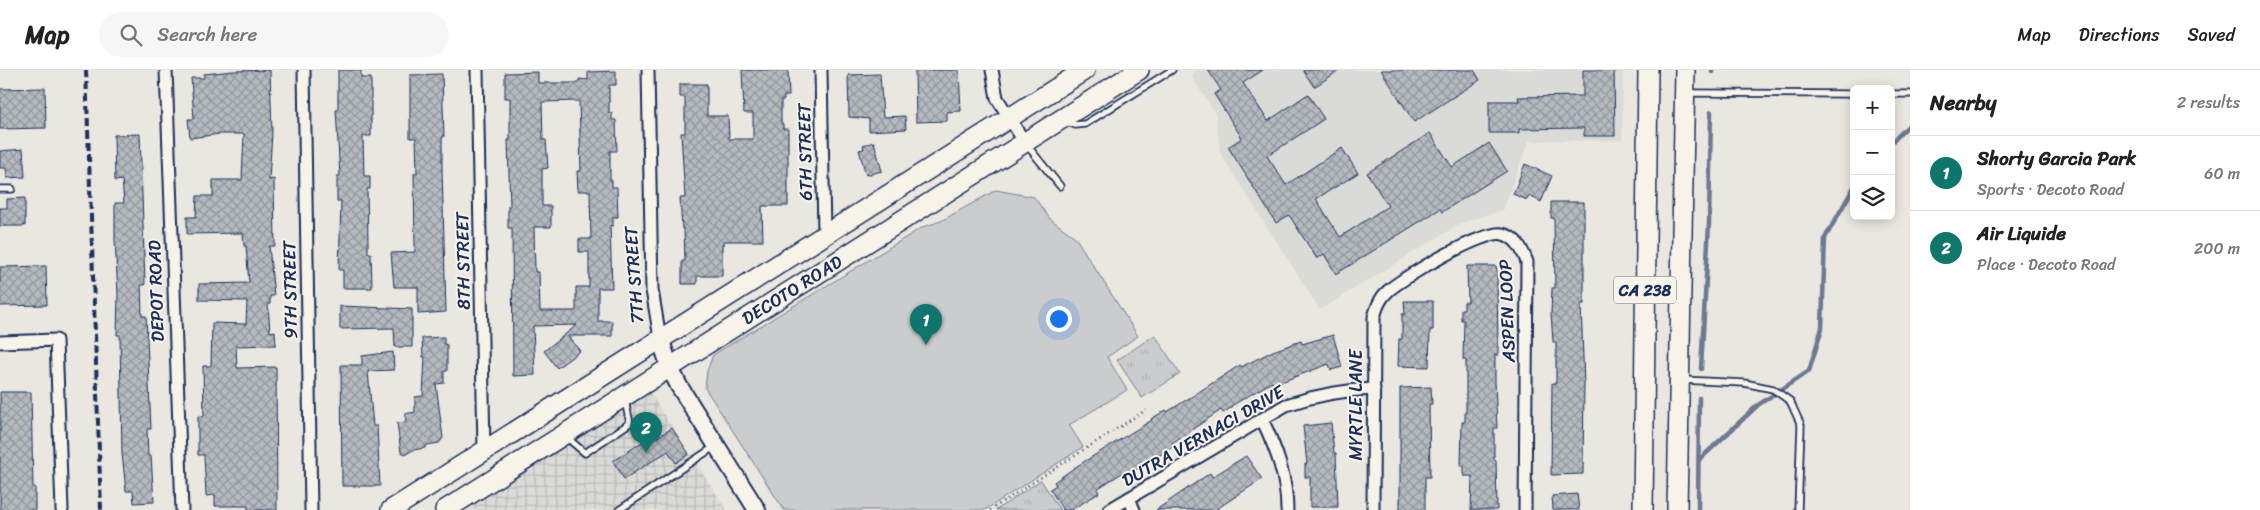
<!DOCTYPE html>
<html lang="en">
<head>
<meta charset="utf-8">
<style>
	:root { --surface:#fff; --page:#f6f6f6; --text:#222; --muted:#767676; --line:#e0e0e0; --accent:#0f766e }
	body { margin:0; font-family:Sriracha,sans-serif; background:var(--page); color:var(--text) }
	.controls { position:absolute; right:15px; top:15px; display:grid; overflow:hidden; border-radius:8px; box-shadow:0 2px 12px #0003 }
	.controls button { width:45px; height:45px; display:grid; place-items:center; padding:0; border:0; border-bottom:1px solid var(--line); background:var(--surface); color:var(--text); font:25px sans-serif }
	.you { position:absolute; left:1058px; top:248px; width:18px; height:18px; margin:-12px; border:4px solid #fff; border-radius:50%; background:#1a73e8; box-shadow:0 0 0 8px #1a73e833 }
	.badge { display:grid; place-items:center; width:32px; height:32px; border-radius:50%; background:var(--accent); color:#fff; font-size:16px; font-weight:700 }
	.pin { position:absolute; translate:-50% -41px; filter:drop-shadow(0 1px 2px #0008) }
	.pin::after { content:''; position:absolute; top:26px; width:18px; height:15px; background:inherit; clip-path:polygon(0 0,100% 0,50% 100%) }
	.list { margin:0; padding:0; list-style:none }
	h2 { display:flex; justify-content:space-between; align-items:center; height:65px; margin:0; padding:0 20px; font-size:21px }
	h2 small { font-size:16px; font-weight:400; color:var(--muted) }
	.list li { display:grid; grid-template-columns:32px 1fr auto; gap:15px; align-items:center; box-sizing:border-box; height:75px; padding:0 20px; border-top:1px solid var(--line) }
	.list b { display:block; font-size:19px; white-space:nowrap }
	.list p { margin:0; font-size:16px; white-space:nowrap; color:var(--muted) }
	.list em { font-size:16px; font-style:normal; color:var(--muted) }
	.icon { flex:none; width:28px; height:28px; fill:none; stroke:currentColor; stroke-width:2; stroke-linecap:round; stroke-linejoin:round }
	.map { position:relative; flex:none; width:1910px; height:440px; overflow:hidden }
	header { display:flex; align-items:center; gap:30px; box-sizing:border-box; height:70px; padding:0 25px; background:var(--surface); border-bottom:1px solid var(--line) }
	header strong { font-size:24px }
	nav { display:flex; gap:28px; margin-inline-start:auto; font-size:18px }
	.search { width:350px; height:45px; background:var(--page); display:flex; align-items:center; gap:12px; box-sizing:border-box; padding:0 18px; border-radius:28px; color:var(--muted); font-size:19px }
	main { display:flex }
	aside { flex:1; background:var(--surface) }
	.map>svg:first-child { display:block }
	.built { fill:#dadad6 }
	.industrial { fill:url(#industrial-grid) }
	.grass { fill:url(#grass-tufts); stroke:#737e96 }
	.pitch { fill:#cbcccd; stroke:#737e96 }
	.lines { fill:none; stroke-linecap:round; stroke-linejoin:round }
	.stream { stroke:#6d7892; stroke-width:4.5 }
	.building { fill:url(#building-cross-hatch); stroke:#1b2f5e; fill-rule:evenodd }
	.lane-casing { stroke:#1b2f5e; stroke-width:9 }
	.street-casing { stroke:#1b2f5e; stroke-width:15 }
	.secondary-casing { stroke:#1b2f5e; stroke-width:20 }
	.primary-casing { stroke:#1b2f5e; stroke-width:22 }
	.path { stroke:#1b2f5e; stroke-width:2.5; stroke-dasharray:1 4; stroke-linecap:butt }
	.lane { stroke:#f7f3e8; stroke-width:5.5 }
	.street { stroke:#f7f3e8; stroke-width:11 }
	.secondary { stroke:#f7f3e8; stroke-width:16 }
	.primary { stroke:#f7f3e8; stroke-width:19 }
	.rail { stroke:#1b2f5e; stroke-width:4; stroke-dasharray:8 4; stroke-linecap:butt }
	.labels { text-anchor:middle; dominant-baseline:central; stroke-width:4; stroke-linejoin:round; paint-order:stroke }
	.shield { fill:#f7f3e8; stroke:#5d6a87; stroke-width:1 }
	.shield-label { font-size:16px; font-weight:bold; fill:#1b2f5e }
	.street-label { font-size:18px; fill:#1b2f5e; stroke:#f7f3e8 }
</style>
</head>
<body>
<header>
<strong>Map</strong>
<div class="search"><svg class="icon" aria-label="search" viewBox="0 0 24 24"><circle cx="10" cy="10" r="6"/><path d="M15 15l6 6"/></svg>Search here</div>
<nav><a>Map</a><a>Directions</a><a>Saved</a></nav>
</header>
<main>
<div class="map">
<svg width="1910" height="440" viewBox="0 0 1910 440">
	<defs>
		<pattern id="industrial-grid" width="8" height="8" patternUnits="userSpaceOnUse" patternTransform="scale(1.25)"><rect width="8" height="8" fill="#dadad6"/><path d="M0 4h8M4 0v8" fill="none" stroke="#babbba"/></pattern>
		<pattern id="grass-tufts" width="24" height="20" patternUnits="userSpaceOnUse" patternTransform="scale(1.25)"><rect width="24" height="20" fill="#cbcccd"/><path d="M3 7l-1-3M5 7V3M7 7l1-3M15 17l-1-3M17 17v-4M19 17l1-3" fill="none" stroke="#aeb0b2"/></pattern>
		<pattern id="building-cross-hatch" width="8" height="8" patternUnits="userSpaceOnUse" patternTransform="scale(1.25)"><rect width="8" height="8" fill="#b6babf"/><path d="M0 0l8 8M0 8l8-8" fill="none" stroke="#93989e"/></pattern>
	</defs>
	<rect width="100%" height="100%" fill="#eae7e0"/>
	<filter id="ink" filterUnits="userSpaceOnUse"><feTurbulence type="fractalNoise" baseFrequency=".02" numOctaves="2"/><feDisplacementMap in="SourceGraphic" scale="10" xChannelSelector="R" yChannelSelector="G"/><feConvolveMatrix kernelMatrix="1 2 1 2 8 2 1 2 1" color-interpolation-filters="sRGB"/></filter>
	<g filter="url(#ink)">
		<!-- built -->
		<path class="built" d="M1198,0H1623L1622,70L1529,71L1503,140L1461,153L1320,240L1220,83L1216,45L1191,5Z"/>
		<!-- industrial -->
		<path class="industrial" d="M647,319L727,440H457Z"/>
		<!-- grass -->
		<g class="grass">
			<path d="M1155,265L1180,304L1142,328L1117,290Z"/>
			<path d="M1041,410L1060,440H996Z"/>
		</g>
		<!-- pitch -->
		<path class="pitch" d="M996,120L1034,127L1050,149L1075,167L1138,266L1107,287L1127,320L1069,355L1083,377L985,440H784L705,318L707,301L713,285L923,157L941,151Z"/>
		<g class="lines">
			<!-- stream -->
			<g class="stream">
				<path d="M1712,2V0"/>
				<path d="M1891,73L1910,54"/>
				<path d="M1701,299L1709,154L1711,42"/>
				<path d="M1699,390L1758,335L1809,301L1822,258L1825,168L1854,117"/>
				<path d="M1698,440L1699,328"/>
			</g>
		</g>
		<!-- building -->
		<g class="building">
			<path d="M270,0L272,63L269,110L274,109L275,176H269L274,226H270V234H268L270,262L275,261L276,275L236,276L237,298L276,297L277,440H248V436H215V425L206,426L204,385H198V346H204L203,296H211L212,253L246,254L247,231L199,230V214L249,213L246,176H244L243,163L187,164V147H196L197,126H213V110H242L244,64H220L190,68L188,49H194L191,8H204V4L233,1Z"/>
			<path d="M338,0H361V8H371V66H363L364,106H370V119H367L368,172V183H371L372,218H343V200H339L341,131H337V106H340L336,40H338Z"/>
			<path d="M742,0H788L789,26H784V30H781V54H783V59H788V136H762L763,171H724V174H722V206H697V214H682V191H685L684,159H682L680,128H685L681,63H685V27H680V14H707V46H728L729,69H753V43H744Z"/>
			<path d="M915,0H959L961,41L947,42V51L916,52Z"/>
			<path d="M1208,0H1263L1243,13L1268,51L1308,24L1324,49L1267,86L1286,115L1342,78L1358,103L1316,129L1340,167L1388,136L1367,103L1430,63L1452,97L1489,73L1507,101L1442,142L1440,139L1336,204L1324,184L1317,189L1289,145L1276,153L1228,77L1242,68L1214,24L1221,20Z"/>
			<path d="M1303,0H1340L1314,17Z"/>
			<path d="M1381,0H1474L1480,10L1414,52Z"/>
			<path d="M1583,0H1614L1615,66H1584V58L1519,59V63H1489V31H1519L1518,27L1583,26Z"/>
			<path d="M616,1V15H609V43H612V50H616L617,81H610V110H612V117H617L618,147H613V156L610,155L612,218H598V251H612V266H568L580,281L557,298L544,281L577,255L533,256L535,305L513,306L512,158H508V136H510L508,70H510V28H505V3L538,2V13H579V9L588,10V2ZM579,31L581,101H577L578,121H590L591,169H579V182H589V217H576V241H540L539,202H535L534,157H551V136H542V99L548,98L546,70H543L542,32Z"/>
			<path d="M442,4L444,67H442V100L446,242L418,244V217H394L391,183L415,182L414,103H417L416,68H410V5Z"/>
			<path d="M880,4L883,47L905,46L906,59L869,61V49L849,47L848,5Z"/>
			<path d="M45,18L46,58L0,59V19Z"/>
			<path d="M140,64L145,215H141L142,246H146L151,359H147L148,386H151L154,432L134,433L133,421H126L122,383L120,265H117L118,224L115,170V133H124L122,110L115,111L114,65Z"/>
			<path d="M874,72L882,101L866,105L859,80L864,79L863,75Z"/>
			<path d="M23,79L25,107L7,108L6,98H0V81Z"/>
			<path d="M1525,94L1552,106L1541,132L1529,126L1527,130L1513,124Z"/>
			<path d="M25,128V156H0V138H7V129Z"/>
			<path d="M1551,132H1584V234H1581L1584,314L1583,404L1551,405L1552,313H1556V272H1553L1551,243L1552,218H1555L1554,148H1551Z"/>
			<path d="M46,196L47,235L0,236V197Z"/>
			<path d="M1467,196H1496L1497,202L1498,285H1495V311L1497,358H1494V390H1496L1497,440H1471L1472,406H1464V396H1461L1462,352H1465V342H1466V290H1463L1464,250H1461V239H1464V232H1468Z"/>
			<path d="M1404,231H1433V260H1430L1429,297L1398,296L1399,269H1402V244H1405Z"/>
			<path d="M340,236L412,239V277H395L394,258L340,259Z"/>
			<path d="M1333,265L1342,297L1331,300L1329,294L1273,315L1272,312L1231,336L1232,337L1223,343L1221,340L1172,373L1174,376L1125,407L1122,403L1097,419L1099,423L1071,440H1063L1050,419L1056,415L1054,412L1077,396L1152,350L1151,349L1166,340L1167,342L1191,327L1240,295L1241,297L1273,281L1301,271L1302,274Z"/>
			<path d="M444,267V274L447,275V301H444V313L436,314L443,368L439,373L427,375L425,378L413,380L406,384L401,382L397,353L406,352L405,344L415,342V327L423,326L425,287H423L422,268Z"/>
			<path d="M393,282L394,300L368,301L373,356H377L380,416H342L341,295H362V286Z"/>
			<path d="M1431,317L1432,334H1429L1430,407H1425V440H1400V318Z"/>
			<path d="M0,322H31L33,417H35V440H0Z"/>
			<path d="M1331,353L1334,383H1336L1338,437H1310V407H1305V394H1307L1303,356Z"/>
			<path d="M672,358L689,384L676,393L668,381L624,409L613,391L655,364L658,367Z"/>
			<path d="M1246,386L1262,409L1215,440H1156L1210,403L1212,407Z"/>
			<path d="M1577,424L1579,440H1553L1552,426Z"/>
		</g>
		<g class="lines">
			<defs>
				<g id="lane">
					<path d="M1687,23L1854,24"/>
					<path d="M1891,24H1910"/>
					<path d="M1066,51L1075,55L1085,54L1172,0"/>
					<path d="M1026,74L1060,116"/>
					<path d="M0,119H12"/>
					<path d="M1682,310L1744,313L1773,319L1790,331L1801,355L1798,440"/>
					<path d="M565,366L585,383L630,353L625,331"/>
					<path d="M619,440L714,377"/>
				</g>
				<g id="street">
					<path d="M166,0L182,440"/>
					<path d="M304,0L311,440"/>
					<path d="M477,0L484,381"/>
					<path d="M648,0L652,220L660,268"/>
					<path d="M821,0L824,164"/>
					<path d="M992,0L997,28L1025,73"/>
					<path d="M0,272L56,270L62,440"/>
					<path d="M1262,349C1276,379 1287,407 1287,440"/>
					<path d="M1129,428L1134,440"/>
					<path d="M1109,440L1286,335C1316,325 1343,320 1374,319"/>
					<path d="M1373,440L1374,247C1377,237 1380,228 1388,221C1403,207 1485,159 1503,164C1517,168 1522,179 1527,192L1525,440"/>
				</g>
				<path id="secondary" d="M660,268L670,298L679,316L757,440"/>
				<g id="primary">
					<path d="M391,440L1085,0"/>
					<path d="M445,440L1139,0"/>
					<path d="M1643,440L1648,0"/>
					<path d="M1677,440L1685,0"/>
				</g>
			</defs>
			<!-- lane casing -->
			<use href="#lane" class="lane-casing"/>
			<!-- street casing -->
			<use href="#street" class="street-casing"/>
			<!-- secondary casing -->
			<use href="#secondary" class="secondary-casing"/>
			<!-- primary casing -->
			<use href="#primary" class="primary-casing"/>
			<!-- path -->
			<path class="path" d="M990,440L1146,340"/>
			<!-- lane -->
			<use href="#lane" class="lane"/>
			<!-- street -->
			<use href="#street" class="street"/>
			<!-- secondary -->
			<use href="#secondary" class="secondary"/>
			<!-- primary -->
			<use href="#primary" class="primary"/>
			<!-- rail -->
			<path class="rail" d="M86,0L101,440"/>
		</g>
	</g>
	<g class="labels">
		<!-- shield labels -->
		<rect class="shield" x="1614" y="206.5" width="62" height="27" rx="4"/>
		<g class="shield-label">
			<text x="1645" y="220">CA 238</text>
		</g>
		<!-- street labels -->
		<g class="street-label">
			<text transform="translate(805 82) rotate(-91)">6TH STREET</text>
			<text transform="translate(463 191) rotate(-91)">8TH STREET</text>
			<text transform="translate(634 205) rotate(-94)">7TH STREET</text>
			<text transform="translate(290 220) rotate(-91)">9TH STREET</text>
			<text transform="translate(792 220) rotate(-32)">DECOTO ROAD</text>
			<text transform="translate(156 221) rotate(-92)">DEPOT ROAD</text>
			<text transform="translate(1507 241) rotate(-92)">ASPEN LOOP</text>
			<text transform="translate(1356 335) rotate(-90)">MYRTLE LANE</text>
			<text transform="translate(1203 366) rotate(-30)">DUTRA VERNACI DRIVE</text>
		</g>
	</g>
</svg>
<div class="controls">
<button>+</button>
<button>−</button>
<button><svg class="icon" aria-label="layers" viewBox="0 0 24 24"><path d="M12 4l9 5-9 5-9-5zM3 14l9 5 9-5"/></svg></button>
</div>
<div class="you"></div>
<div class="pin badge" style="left:926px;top:275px">1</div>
<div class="pin badge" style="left:646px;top:383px">2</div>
</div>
<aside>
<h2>Nearby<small>2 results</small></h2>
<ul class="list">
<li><span class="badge">1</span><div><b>Shorty Garcia Park</b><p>Sports · Decoto Road</p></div><em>60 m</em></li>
<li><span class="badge">2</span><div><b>Air Liquide</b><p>Place · Decoto Road</p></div><em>200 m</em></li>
</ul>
</aside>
</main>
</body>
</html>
